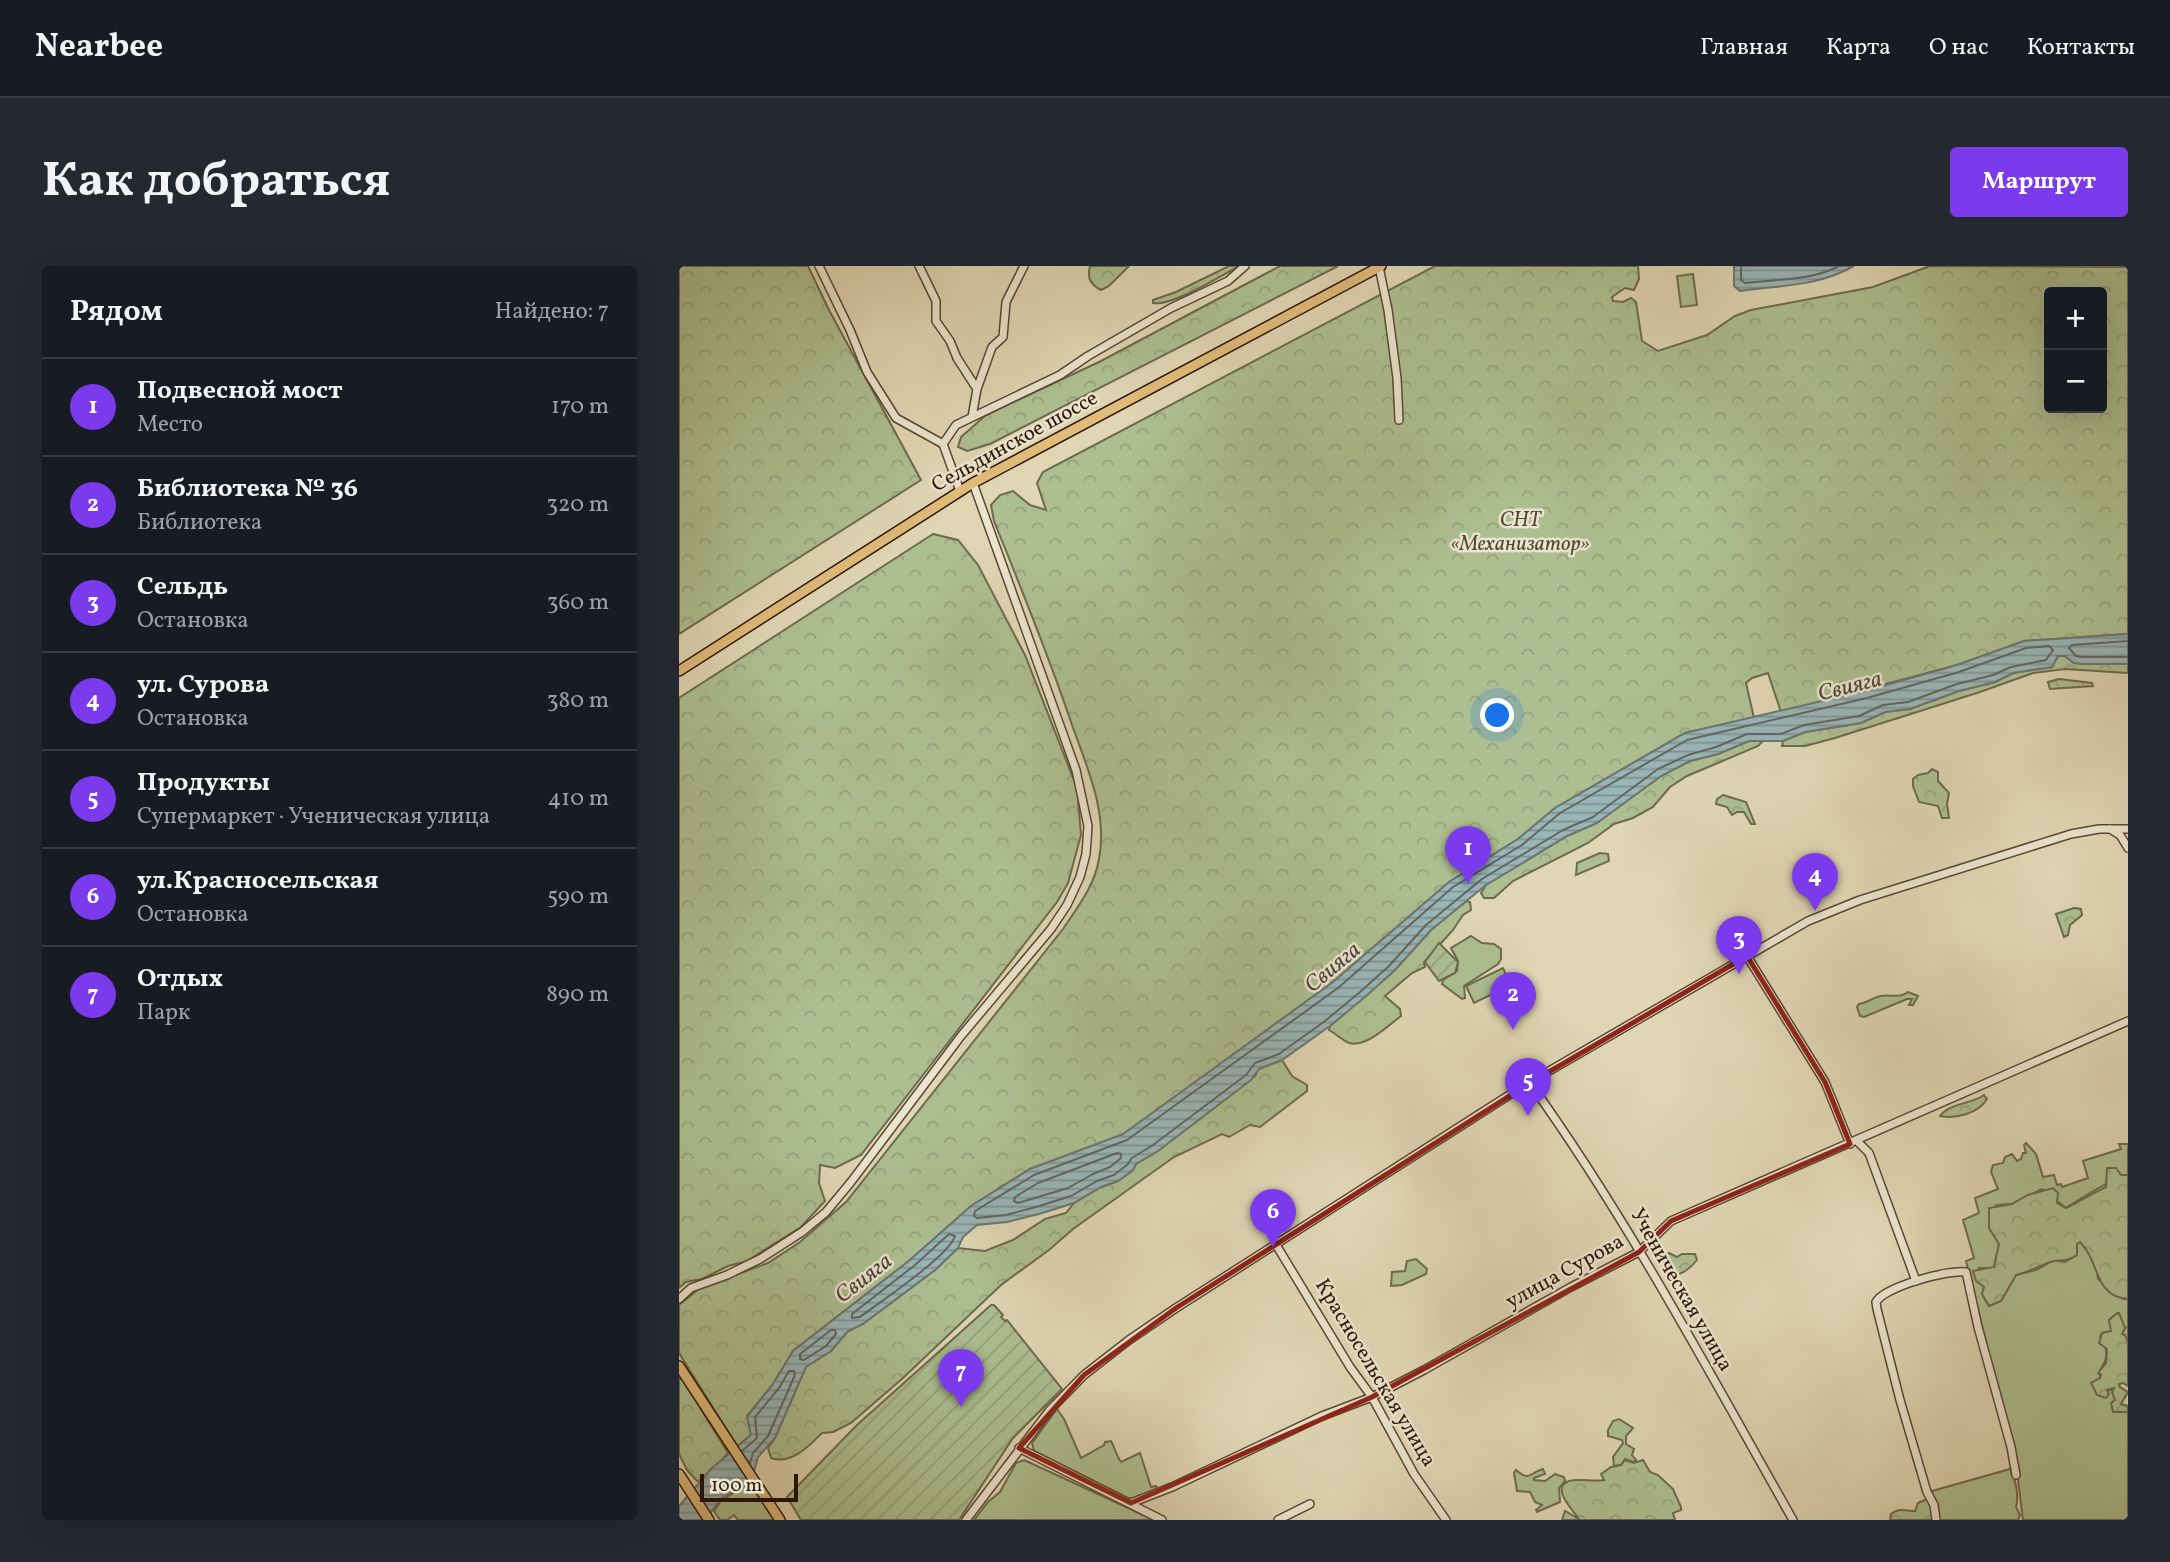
<!DOCTYPE html>
<html lang="ru">
<head>
<meta charset="utf-8">
<style>
	:root { --surface:#171b24; --page:#242831; --text:#f1f3f6; --muted:#9ea1a6; --line:#363941; --accent:#7c3aed }
	body { margin:0; font-family:Vollkorn,serif; background:var(--page); color:var(--text) }
	.controls { position:absolute; right:21px; top:21px; display:grid; overflow:hidden; border-radius:7px; box-shadow:0 7px 28px #0002 }
	.controls button { width:63px; height:63px; display:grid; place-items:center; padding:0; border:0; border-bottom:2px solid var(--line); background:var(--surface); color:var(--text); font:35px sans-serif }
	.scale { position:absolute; left:21px; bottom:18px; width:98px; box-sizing:border-box; padding-left:7px; border:4px solid #2c1709; border-top:0; font-size:19px; line-height:24px; white-space:nowrap; color:#2c1709; -webkit-text-stroke:5px #ebe4ce; paint-order:stroke }
	.you { position:absolute; left:819px; top:450px; width:24px; height:24px; margin:-18px; border:5px solid #fff; border-radius:50%; background:#1a73e8; box-shadow:0 0 0 10px #1a73e833 }
	.badge { display:grid; place-items:center; width:46px; height:46px; border-radius:50%; background:var(--accent); color:#fff; font-size:23px; font-weight:700 }
	.pin { position:absolute; translate:-50% -58px; filter:drop-shadow(0 2px 4px #0008) }
	.pin::after { content:''; position:absolute; top:37px; width:24px; height:21px; background:inherit; clip-path:polygon(0 0,100% 0,50% 100%) }
	.list { margin:0; padding:0; list-style:none }
	h2 { display:flex; justify-content:space-between; align-items:center; height:91px; margin:0; padding:0 28px; font-size:30px }
	h2 small { font-size:23px; font-weight:400; color:var(--muted) }
	.list li { display:grid; grid-template-columns:46px 1fr auto; gap:21px; align-items:center; box-sizing:border-box; height:98px; padding:0 28px; border-top:2px solid var(--line) }
	.list b { display:block; font-size:26px; white-space:nowrap }
	.list p { margin:0; font-size:23px; white-space:nowrap; color:var(--muted) }
	.list em { font-size:23px; font-style:normal; color:var(--muted) }
	.map { position:relative; flex:none; width:1449px; height:1254px; overflow:hidden; border-radius:7px }
	header { display:flex; align-items:center; gap:42px; box-sizing:border-box; height:98px; padding:0 35px; background:var(--surface); border-bottom:2px solid var(--line) }
	header strong { font-size:33px }
	nav { display:flex; gap:38px; margin-inline-start:auto; font-size:24px }
	.intro { display:flex; align-items:center; justify-content:space-between; box-sizing:border-box; height:168px; padding:0 42px }
	h1 { margin:0; font-size:49px }
	.button { padding:18px 32px; border-radius:7px; background:var(--accent); color:#fff; font-size:24px; font-weight:700 }
	main { display:flex; gap:42px; padding:0 42px }
	aside { flex:1; background:var(--surface); border-radius:7px; box-shadow:0 7px 28px #0002 }
	.map>svg:first-child { display:block }
	.grass { fill:#adbf91; stroke:#6c6b4d; stroke-width:2 }
	.forest { fill:url(#forest-crowns); stroke:#6c6b4d; stroke-width:2; fill-rule:evenodd }
	.garden { fill:url(#garden-furrows); stroke:#6c6b4d; stroke-width:2 }
	.water { fill:url(#water-rules); stroke:#6d7672; stroke-width:2 }
	.lines { fill:none; stroke-linecap:round; stroke-linejoin:round }
	.shore { stroke:#626660; stroke-width:2 }
	.minor-casing { stroke:#594734; stroke-width:10 }
	.major-casing { stroke:#2c1709; stroke-width:12 }
	.minor { stroke:#ebe4ce; stroke-width:7 }
	.major { stroke:#e0bb7a; stroke-width:9 }
	.marked { fill:none; stroke:#8f2418; stroke-width:5; stroke-linejoin:round }
	.labels { text-anchor:middle; dominant-baseline:central; stroke-width:5; stroke-linejoin:round; paint-order:stroke }
	.street-label { font-size:21px; fill:#2c1709; stroke:#ebe4ce }
	.park-label { font-size:21px; font-style:italic; fill:#534932; stroke:#ebe4ce }
	.water-label { font-size:23px; font-style:italic; fill:#4d473e; stroke:#ebe4ce }
</style>
</head>
<body>
<header>
<strong>Nearbee</strong>
<nav><a>Главная</a><a>Карта</a><a>О нас</a><a>Контакты</a></nav>
</header>
<div class="intro"><h1>Как добраться</h1><a class="button">Маршрут</a></div>
<main>
<aside>
<h2>Рядом<small>Найдено: 7</small></h2>
<ul class="list">
<li><span class="badge">1</span><div><b>Подвесной мост</b><p>Место</p></div><em>170 m</em></li>
<li><span class="badge">2</span><div><b>Библиотека № 36</b><p>Библиотека</p></div><em>320 m</em></li>
<li><span class="badge">3</span><div><b>Сельдь</b><p>Остановка</p></div><em>360 m</em></li>
<li><span class="badge">4</span><div><b>ул. Сурова</b><p>Остановка</p></div><em>380 m</em></li>
<li><span class="badge">5</span><div><b>Продукты</b><p>Супермаркет · Ученическая улица</p></div><em>410 m</em></li>
<li><span class="badge">6</span><div><b>ул.Красносельская</b><p>Остановка</p></div><em>590 m</em></li>
<li><span class="badge">7</span><div><b>Отдых</b><p>Парк</p></div><em>890 m</em></li>
</ul>
</aside>
<div class="map">
<svg width="1449" height="1254" viewBox="0 0 1449 1254">
	<defs>
		<pattern id="forest-crowns" width="20" height="18" patternUnits="userSpaceOnUse" patternTransform="scale(1.75)"><rect width="20" height="18" fill="#adbf91"/><path d="M2 6a3 3 0 1 1 6 0M12 15a3 3 0 1 1 6 0" fill="none" stroke="#95a37c"/></pattern>
		<pattern id="garden-furrows" width="10" height="10" patternUnits="userSpaceOnUse" patternTransform="scale(1.75)"><rect width="10" height="10" fill="#adbf91"/><path d="M-1 1l2-2M0 10L10 0M9 11l2-2" fill="none" stroke="#95a37c"/></pattern>
		<pattern id="water-rules" width="6" height="5" patternUnits="userSpaceOnUse" patternTransform="scale(1.75)"><rect width="6" height="5" fill="#99b6b8"/><path d="M0 2.5h6" fill="none" stroke="#7d9394"/></pattern>
	</defs>
	<rect width="100%" height="100%" fill="#e0d6b4"/>
	<filter id="stains"><feTurbulence type="fractalNoise" baseFrequency=".00286" numOctaves="4"/><feColorMatrix values="0 0 0 0 .2 0 0 0 0 .09 0 0 0 0 .02 0 0 0 .5 -.17"/></filter>
	<radialGradient id="worn" r=".72"><stop offset=".6" stop-color="#630" stop-opacity="0"/><stop offset="1" stop-color="#630" stop-opacity=".3"/></radialGradient>
	<!-- grass -->
	<g class="grass">
		<path d="M1014,8L1018,39L1002,41L998,10Z"/>
		<path d="M792,670L803,677L815,678L822,683V693L819,698L785,720L786,732L783,733L763,718L764,714L778,705L779,695L772,682Z"/>
		<path d="M824,702L832,719L795,737L787,720Z"/>
		<path d="M1229,726L1239,730L1234,739H1230L1233,733H1228L1185,751L1181,750L1178,741L1180,738C1189,737 1193,732 1201,730C1212,728 1220,733 1229,726Z"/>
		<path d="M1347,877L1357,888L1364,911L1375,909L1378,919L1382,918L1383,921L1409,912L1404,895L1442,883L1440,878H1449V909C1439,909 1398,935 1387,942L1363,923L1333,938L1317,939L1310,961L1320,978L1315,1002H1300L1305,1021L1303,1028L1310,1040L1322,1035L1337,1009L1357,1004L1375,994L1386,996L1398,989V977L1402,976C1412,986 1418,998 1419,1013L1444,1033H1449V1077L1442,1066L1446,1062L1423,1067L1421,1071C1429,1083 1430,1092 1421,1104V1112L1427,1126L1435,1122L1436,1134L1449,1146V1254H1344L1337,1197L1287,995L1295,992L1284,954L1300,947L1296,932L1319,923L1312,906L1314,899L1324,897L1326,891L1333,888L1338,895L1342,893L1344,887H1347L1345,879Z"/>
		<path d="M737,993L748,1003L747,1008L723,1019L712,1020L713,1006L726,1005L728,995Z"/>
		<path d="M378,1143L385,1153L402,1192L425,1179L426,1176L432,1175C436,1182 437,1189 442,1196L461,1187L472,1221L477,1220L479,1224L459,1232H449L355,1185L353,1177Z"/>
		<path d="M940,1153L954,1162L947,1170V1178L955,1183L953,1189L957,1194L954,1196L946,1193L942,1199L935,1200L934,1191L944,1177L943,1174L929,1170V1164L934,1155Z"/>
		<path d="M345,1194L475,1254H295L309,1236L321,1226L337,1197Z"/>
		<path d="M864,1203L866,1208L855,1212V1214L866,1215L876,1208L885,1211L886,1215L880,1222L881,1236L858,1246L857,1244L863,1239L856,1236L851,1226L838,1225L835,1207L837,1204C851,1216 850,1207 864,1203Z"/>
		<path d="M1331,1203C1337,1214 1340,1229 1337,1241L1341,1249L1339,1254H1260L1253,1225Z"/>
		<path d="M71,1216L96,1254H59L55,1249L48,1254H41L35,1245L42,1235Z"/>
	</g>
	<!-- forest -->
	<g class="forest">
		<path d="M0,0H129L150,44L242,214L0,368Z"/>
		<path d="M411,0H450L430,20L422,24C411,18 408,12 411,0Z"/>
		<path d="M550,0H557V2C539,11 492,41 474,37V34L497,26Z"/>
		<path d="M601,0H659L311,178L288,185L279,181L282,171L307,149L422,95Z"/>
		<path d="M756,0H959L960,13L955,24L946,22L933,31L934,35L944,36L952,32L957,36L963,75L979,85L1028,69L1056,50L1072,44L1194,21L1251,0L1449,1V368L1345,375L1278,399L1102,446L1089,407L1073,412L1067,417L1075,452L1006,467L876,542L839,573L770,616L654,716L444,869L351,903L292,940L231,994L114,1085L94,1118L68,1150L72,1169L58,1180L0,1087V1039L21,1022L89,997L121,976L167,936L384,663C398,642 416,619 420,593C429,547 408,501 393,459C370,390 342,322 315,255L312,239L321,229L334,225L351,239L367,244L358,217L364,206ZM1370,26H1423V142H1370Z"/>
		<path d="M254,268L279,274L299,299L346,389L398,522L402,569L389,617L378,636L182,889L156,902L141,899L140,917L146,935L122,961L68,995L49,1000L23,1013L7,1016L0,1022V432Z"/>
		<path d="M1378,390H1386L1395,397L1449,398V407L1386,403L1354,407L1301,426L1156,472L1126,480H1103L1104,475L1126,466L1182,457L1206,446L1231,443L1280,425L1316,416L1334,407L1373,401Z"/>
		<path d="M1380,413L1413,417L1414,420L1371,423L1369,416Z"/>
		<path d="M1070,475H1084L1079,480L1008,510L991,521L974,541L954,552L935,558L909,577L834,615L815,632H805L802,627L807,619L888,570L918,557L982,510L1011,495L1039,488Z"/>
		<path d="M1253,503L1259,506V515L1270,527L1268,538L1270,552H1263L1259,540L1240,536L1234,520V513L1239,509L1249,507Z"/>
		<path d="M1044,529L1067,536L1076,558H1072L1065,546H1058L1053,549L1048,541L1037,538L1038,533Z"/>
		<path d="M921,587L929,588L930,595L897,609L898,597Z"/>
		<path d="M787,635L791,636L792,644L784,649L774,664L745,696L746,701L733,707L706,730L721,743L722,750C710,759 687,782 670,777C663,774 657,768 650,764L651,760L715,705L752,664Z"/>
		<path d="M1395,642L1402,643L1403,649L1391,659L1389,669L1385,671L1377,648Z"/>
		<path d="M603,794L613,810L628,819V825L581,861L571,859L550,871L543,868L495,891L394,963L370,984L322,1019L224,1112L172,1157L154,1166L143,1167C130,1180 112,1199 92,1192L89,1182L96,1172L127,1100L152,1085L169,1065L184,1058L256,1004L279,982L306,985L334,974L366,953L387,947L395,937L422,921L439,915L454,904L457,898L479,885L576,810L579,803Z"/>
		<path d="M1305,829L1308,833C1299,848 1276,853 1261,850C1271,837 1293,838 1305,829Z"/>
		<path d="M1428,902H1437L1442,909H1449V1033C1414,1030 1421,995 1401,976L1398,978V989C1384,998 1381,992 1371,996C1359,1001 1349,1006 1337,1009L1322,1035L1310,1040L1303,1028L1305,1021L1297,1015L1294,1005L1315,1001L1320,978L1310,962V942L1333,938L1349,929L1374,922L1379,927L1378,937L1387,942L1427,921Z"/>
		<path d="M990,987L998,991L1003,988H1016L1018,994C1010,1004 1001,1011 988,1009L985,991Z"/>
		<path d="M1438,1047H1440L1446,1062L1443,1068L1446,1069L1449,1077V1120L1444,1117L1440,1118L1441,1121L1449,1126L1442,1138L1449,1140V1146H1434L1432,1137L1436,1134L1433,1126L1435,1122L1428,1124L1430,1128L1427,1132L1418,1129L1412,1117L1421,1112L1422,1109L1419,1107L1427,1097L1428,1083L1420,1077L1423,1067L1432,1065L1430,1054Z"/>
		<path d="M0,1112L4,1114L49,1187L24,1214L18,1215L8,1204L0,1188Z"/>
		<path d="M946,1194L955,1197L964,1194L971,1206L979,1209L994,1223L1002,1241V1244L994,1247L996,1254H883L886,1245L900,1253C894,1244 871,1222 890,1215C898,1212 915,1216 925,1214L922,1208L932,1201L942,1199Z"/>
		<path d="M1248,1233L1251,1235L1255,1254H1211L1212,1248C1221,1241 1227,1245 1236,1245L1239,1237Z"/>
	</g>
	<!-- garden -->
	<g class="garden">
		<path d="M760,677L779,696L776,707L760,715L746,696Z"/>
		<path d="M312,1039H315L324,1049L322,1051L326,1055L328,1054L383,1123L334,1172L280,1254H122L108,1231L178,1159Z"/>
	</g>
	<!-- water -->
	<g class="water">
		<path d="M1055,0H1175C1137,21 1102,19 1061,25L1055,20Z"/>
		<path d="M1449,368V398H1402L1395,397L1386,390H1379L1373,401L1334,407L1316,416L1280,425L1231,443L1206,446L1182,457L1126,466L1104,475H1070L1039,488L1011,495L982,510L918,557L888,570L807,619L752,664L715,705L686,731L651,760L603,794L580,803L572,814L479,885L457,898L454,904L439,915L422,921L395,937L360,948L328,956L298,959L284,971L279,982L256,1004L184,1058L169,1065L152,1085L127,1101L96,1172L79,1191L73,1212L41,1234L26,1254H0V1240L32,1203L72,1169L68,1151L94,1118L114,1085L231,994L292,940L351,903L444,868L654,716L770,616L839,573L876,542L1006,467L1186,425L1278,399L1345,375Z"/>
	</g>
	<g class="lines">
		<!-- shore -->
		<g class="shore">
			<path d="M1062,0V14L1066,17C1096,13 1132,15 1160,0"/>
			<path d="M1449,375L1393,379L1390,382L1397,390L1402,391H1449"/>
			<path d="M1370,380L1374,384L1367,394L1332,401L1314,409L1278,418L1229,436L1204,439L1180,450L1125,459L1102,468H1068L1037,481L1009,489L979,503L914,551L884,564L803,613L747,659L710,700L681,726L646,755L600,788L576,797L567,809L474,879L453,892L448,899L435,909L418,915L392,930L357,941L327,949L298,952L295,950L296,945L355,909L448,874L659,722L774,621L843,579L881,547L1008,474L1188,432L1280,406L1347,382Z"/>
			<path d="M438,887L442,888V892L431,901L414,908L389,922L339,937L335,935L336,931L359,917Z"/>
			<path d="M270,968L276,970C271,989 200,1037 181,1051L173,1052V1048L236,999Z"/>
			<path d="M152,1064H156L157,1068L147,1080L125,1094L121,1093V1088Z"/>
			<path d="M63,1185L78,1172L76,1151L100,1122L110,1105H115L116,1109L89,1170L74,1187L71,1197"/>
		</g>
		<defs>
			<g id="minor">
				<path d="M140,0L171,64L188,106L217,152L264,178"/>
				<path d="M240,0L257,35V55L271,75L278,92L298,123L293,151"/>
				<path d="M700,1L709,44L718,112L720,154"/>
				<path d="M298,123L313,81L324,71L327,36L345,0"/>
				<path d="M281,225L264,178L277,159L381,109L409,90L492,42L549,15L566,0"/>
				<path d="M1431,563L1441,569L1449,582"/>
				<path d="M1068,690L1146,816L1171,878"/>
				<path d="M851,817C950,955 1030,1106 1114,1254"/>
				<path d="M1178,875L1190,887L1237,1015"/>
				<path d="M596,977L671,1101L693,1131L735,1208L767,1254"/>
				<path d="M0,1033L12,1022L48,1009L81,993L123,966L147,946L172,916L282,770L372,663L388,639L401,611L407,588L409,560L397,504L294,217"/>
				<path d="M340,1182L483,1254"/>
				<path d="M452,1237L493,1221L643,1150L693,1131L745,1104L892,1021L960,986L992,955L1449,755"/>
				<path d="M287,1254L370,1145L405,1109L450,1074L497,1042L846,819L1129,655L1181,634L1392,568L1420,563H1449"/>
				<path d="M599,1254L631,1238"/>
				<path d="M1257,1254L1255,1239L1248,1226L1221,1134L1198,1043L1197,1036C1205,1021 1270,1003 1287,1006L1299,1061L1332,1181L1337,1209"/>
			</g>
			<g id="major">
				<path d="M0,405L294,217L702,0"/>
				<path d="M0,1100L101,1254"/>
				<path d="M0,1208L30,1254"/>
			</g>
		</defs>
		<!-- minor casing -->
		<use href="#minor" class="minor-casing"/>
		<!-- major casing -->
		<use href="#major" class="major-casing"/>
		<!-- minor -->
		<use href="#minor" class="minor"/>
		<!-- major -->
		<use href="#major" class="major"/>
	</g>
	<!-- marked area -->
	<path class="marked" d="M1068,690L1146,816L1171,878L992,955L960,986L693,1131L452,1237L340,1182L405,1109L497,1042L851,817Z"/>
	<g class="labels">
		<!-- street labels -->
		<g class="street-label">
			<text transform="translate(336 176) rotate(-29)">Сельдинское шоссе</text>
			<text transform="translate(886 1006) rotate(-29)">улица Сурова</text>
			<text transform="translate(1002 1024) rotate(60)">Ученическая улица</text>
			<text transform="translate(696 1107) rotate(59)">Красносельская улица</text>
		</g>
		<!-- park labels -->
		<g class="park-label">
			<text x="841" y="254">СНТ<tspan x="841" dy="24">«Механизатор»</tspan></text>
		</g>
		<!-- water labels -->
		<g class="water-label">
			<text transform="translate(1171 421) rotate(-14)">Свияга</text>
			<text transform="translate(654 702) rotate(-40)">Свияга</text>
			<text transform="translate(185 1013) rotate(-38)">Свияга</text>
		</g>
	</g>
	<rect width="100%" height="100%" filter="url(#stains)"/>
	<rect width="100%" height="100%" fill="url(#worn)"/>
</svg>
<div class="controls">
<button>+</button>
<button>−</button>
</div>
<div class="scale">100 m</div>
<div class="you"></div>
<div class="pin badge" style="left:789px;top:618px">1</div>
<div class="pin badge" style="left:834px;top:764px">2</div>
<div class="pin badge" style="left:1060px;top:708px">3</div>
<div class="pin badge" style="left:1136px;top:645px">4</div>
<div class="pin badge" style="left:849px;top:850px">5</div>
<div class="pin badge" style="left:594px;top:981px">6</div>
<div class="pin badge" style="left:282px;top:1141px">7</div>
</div>
</main>
</body>
</html>
